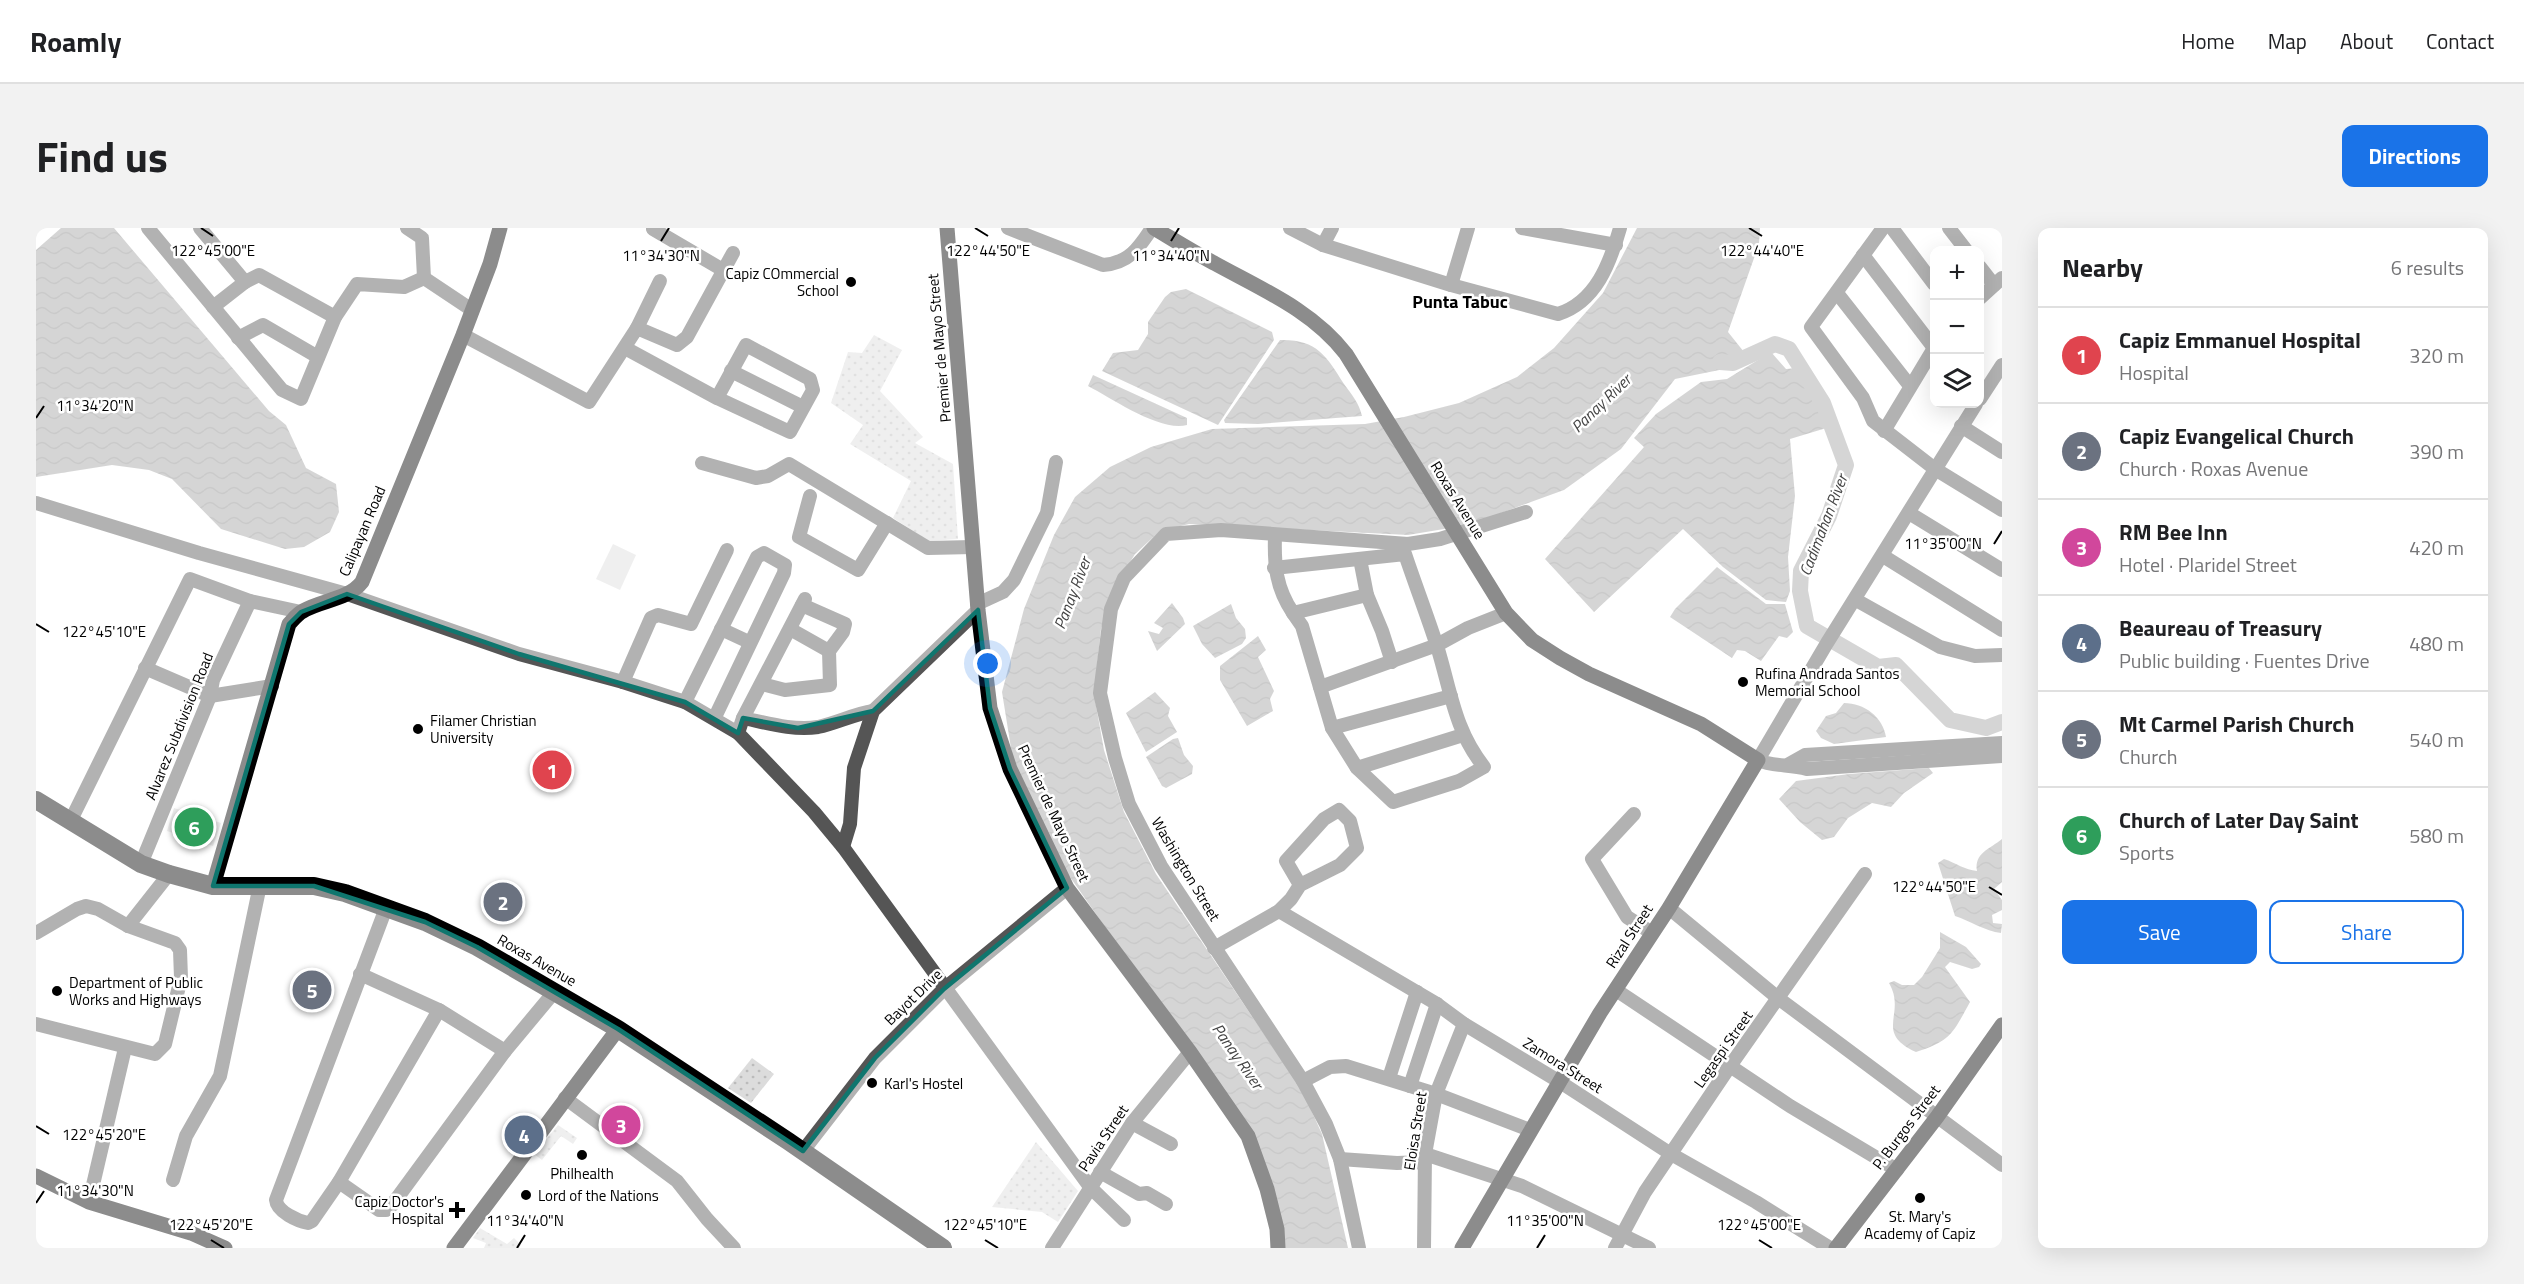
<!DOCTYPE html>
<html lang="en">
<head>
<meta charset="utf-8">
<style>
	:root { --surface:#fff; --page:#f2f2f2; --text:#202124; --muted:#757577; --line:#e0e0e0; --accent:#1a73e8 }
	body { margin:0; font-family:"Titillium Web",sans-serif; background:var(--page); color:var(--text) }
	.controls { position:absolute; right:18px; top:18px; display:grid; overflow:hidden; border-radius:12px; box-shadow:0 6px 24px #0002 }
	.controls button { width:54px; height:54px; display:grid; place-items:center; padding:0; border:0; border-bottom:2px solid var(--line); background:var(--surface); color:var(--text); font:30px sans-serif }
	.you { position:absolute; left:952px; top:436px; width:21px; height:21px; margin:-15px; border:4px solid #fff; border-radius:50%; background:#1a73e8; box-shadow:0 0 0 9px #1a73e833 }
	.badge { display:grid; place-items:center; width:39px; height:39px; border-radius:50%; background:var(--accent); color:#fff; font-size:20px; font-weight:700 }
	.pin { position:absolute; translate:-50% -50%; border:3px solid #fff; box-shadow:0 2px 6px #0006 }
	.list { margin:0; padding:0; list-style:none }
	h2 { display:flex; justify-content:space-between; align-items:center; height:78px; margin:0; padding:0 24px; font-size:26px }
	h2 small { font-size:20px; font-weight:400; color:var(--muted) }
	.list li { display:grid; grid-template-columns:39px 1fr auto; gap:18px; align-items:center; box-sizing:border-box; height:96px; padding:0 24px; border-top:2px solid var(--line) }
	.list b { display:block; font-size:22px; white-space:nowrap }
	.list p { margin:0; font-size:20px; white-space:nowrap; color:var(--muted) }
	.list em { font-size:20px; font-style:normal; color:var(--muted) }
	.actions { display:flex; gap:12px; padding:18px 24px }
	.actions a { flex:1; padding:14px 0; border:2px solid var(--accent); border-radius:12px; text-align:center; font-size:21px; color:var(--accent) }
	.actions .main { background:var(--accent); color:#fff }
	.icon { flex:none; width:33px; height:33px; fill:none; stroke:currentColor; stroke-width:2; stroke-linecap:round; stroke-linejoin:round }
	.map { position:relative; flex:none; width:1966px; height:1020px; overflow:hidden; border-radius:12px }
	header { display:flex; align-items:center; gap:36px; box-sizing:border-box; height:84px; padding:0 30px; background:var(--surface); border-bottom:2px solid var(--line) }
	header strong { font-size:28px }
	nav { display:flex; gap:33px; margin-inline-start:auto; font-size:21px }
	.intro { display:flex; align-items:center; justify-content:space-between; box-sizing:border-box; height:144px; padding:0 36px }
	h1 { margin:0; font-size:42px }
	.button { padding:15px 27px; border-radius:12px; background:var(--accent); color:#fff; font-size:21px; font-weight:700 }
	main { display:flex; gap:36px; padding:0 36px }
	aside { flex:1; background:var(--surface); border-radius:12px; box-shadow:0 6px 24px #0002 }
	.map>svg:first-child { display:block }
	.grass { fill:url(#grass-dots) }
	.pitch { fill:#dcdcdc }
	.water { fill:url(#water-waves) }
	.lines { fill:none; stroke-linecap:round; stroke-linejoin:round }
	.river { stroke:#a3a3a3; stroke-width:16 }
	.minor { stroke:#555; stroke-width:14 }
	.major { stroke:#000; stroke-width:15 }
	.highway { stroke:#000; stroke-width:18 }
	.marked { fill:none; stroke:#0f766e; stroke-width:4.5; stroke-linejoin:round }
	.ticks { fill:none; stroke:#000; stroke-width:2 }
	.poi-dot { fill:#000; stroke:#fff; stroke-width:2 }
	.labels { text-anchor:middle; dominant-baseline:central; stroke-width:5; stroke-linejoin:round; paint-order:stroke }
	.poi-label { font-size:15px; fill:#000; stroke:#fff; text-anchor:start }
	.street-label { font-size:15px; fill:#000; stroke:#fff }
	.water-label { font-size:16px; font-style:italic; fill:#444; stroke:#fff }
	.quarter-label { font-size:18px; font-weight:bold; fill:#000; stroke:#fff }
	.ticks-label { font-size:15px; text-anchor:middle; fill:#000; stroke:#fff; stroke-width:5; stroke-linejoin:round; paint-order:stroke }
</style>
</head>
<body>
<header>
<strong>Roamly</strong>
<nav><a>Home</a><a>Map</a><a>About</a><a>Contact</a></nav>
</header>
<div class="intro"><h1>Find us</h1><a class="button">Directions</a></div>
<main>
<div class="map">
<svg width="1966" height="1020" viewBox="0 0 1966 1020">
	<defs>
		<pattern id="grass-dots" width="8" height="8" patternUnits="userSpaceOnUse" patternTransform="scale(1.5)"><rect width="8" height="8" fill="#dcdcdc"/><path d="M2 2h.1M6 6h.1" fill="none" stroke="#bbb" stroke-width="1.8" stroke-linecap="round"/></pattern>
		<pattern id="water-waves" width="16" height="10" patternUnits="userSpaceOnUse" patternTransform="scale(1.5)"><rect width="16" height="10" fill="#a3a3a3"/><path d="M0 5q4-4 8 0t8 0" fill="none" stroke="#8b8b8b"/></pattern>
	</defs>
	<rect width="100%" height="100%" fill="#fff"/>
	<!-- grass -->
	<g class="grass">
		<path d="M838,107L866,122L844,163L887,209L879,215L917,236L922,311L893,313L857,290L875,253L814,216L827,197L795,175L812,124L826,125Z"/>
		<path d="M716,830L738,846L715,875L692,860Z"/>
		<path d="M522,897L541,910L537,916L525,908L506,932L498,926Z"/>
		<path d="M1000,914L1042,963L1022,994L1006,984L956,979Z"/>
		<path d="M444,1000L471,1016L478,1010L485,1017L483,1020H448L450,1015L437,1010Z"/>
	</g>
	<!-- pitch -->
	<g class="pitch">
		<path d="M577,316L600,327L584,362L560,351Z"/>
		<path d="M138,580L185,595L177,618L131,603Z"/>
	</g>
	<!-- water -->
	<g class="water">
		<path d="M25,0H78L233,183L250,197L270,240L300,256L303,284L294,304L268,319L249,321L185,301L136,251L113,242L76,237L0,249V22Z"/>
		<path d="M1601,0H1724L1723,16L1692,104L1708,124L1703,138L1639,151L1585,221L1528,262L1432,297L1372,307L1153,296L1124,303L1099,326L1079,359L1065,401L1058,466L1068,522L1088,584L1120,646L1267,864L1286,906L1312,1020H1249L1220,914L1027,639L978,539L966,464L988,381L1018,307L1039,269L1074,239L1115,219L1176,201L1329,196L1368,189L1423,175L1481,149L1518,120L1567,65Z"/>
		<path d="M1150,61L1236,104L1238,112L1182,197L1066,143L1077,125L1102,122L1112,106V94L1129,69L1135,64Z"/>
		<path d="M1244,112C1280,111 1290,127 1308,156C1316,167 1323,175 1326,188L1222,196L1189,195L1188,192Z"/>
		<path d="M1735,124L1750,141C1754,141 1757,140 1760,140C1775,143 1792,185 1797,198L1754,211L1759,268L1752,329L1754,363L1750,374L1730,372L1687,339L1647,301L1558,384L1509,331L1608,219L1598,210L1620,186L1665,154L1691,151Z"/>
		<path d="M1057,147L1151,190V197C1124,204 1077,171 1052,158Z"/>
		<path d="M1681,339L1730,376H1749L1757,404L1751,410L1743,408L1725,433L1709,423L1701,422L1696,430L1634,389L1639,381Z"/>
		<path d="M1136,375L1147,390L1149,396L1121,423L1112,403L1123,406L1127,400L1118,395Z"/>
		<path d="M1195,376L1200,390L1209,401L1210,410L1206,416L1179,430L1166,416L1157,398Z"/>
		<path d="M1222,408L1230,422L1222,429L1238,463L1234,471L1237,483L1211,498L1184,452V438Z"/>
		<path d="M1119,464L1134,480L1132,488L1141,504L1110,524L1090,485Z"/>
		<path d="M1808,475C1828,475 1847,489 1850,509L1798,516L1785,510L1780,503L1790,488L1800,485Z"/>
		<path d="M1142,510L1148,527L1157,538L1156,546L1130,560L1126,558L1110,529L1137,511Z"/>
		<path d="M1893,540L1897,545L1868,565L1855,579L1836,575L1812,590L1798,609L1786,612L1764,594L1743,571L1760,553L1813,546Z"/>
		<path d="M1966,611V654L1958,661L1966,672V682L1956,687L1957,695L1966,696L1965,705C1949,703 1934,693 1919,688L1902,635L1908,631C1920,635 1929,642 1941,643C1938,625 1954,621 1966,611Z"/>
		<path d="M1904,704L1930,719L1945,736L1943,739L1936,741L1914,734L1909,739L1934,774C1917,805 1915,813 1880,824C1837,804 1871,786 1853,755L1858,753L1866,757H1878L1886,749L1904,720Z"/>
	</g>
	<g class="lines">
		<!-- river -->
		<path class="river" d="M1684,134L1697,135L1739,116L1753,121L1787,175L1810,237L1793,288L1765,343L1764,363L1771,398L1842,439L1860,437L1914,492L1950,500L1966,494"/>
		<!-- minor -->
		<g class="minor">
			<path d="M112,0L246,162L265,171L299,89L321,56L368,59L388,50L386,10L371,0"/>
			<path d="M164,0L209,54"/>
			<path d="M972,0L1067,37C1093,35 1103,20 1116,0"/>
			<path d="M1254,0L1287,17L1415,57L1522,86C1560,74 1574,35 1584,0"/>
			<path d="M1486,0L1580,17"/>
			<path d="M1847,0L1775,99L1827,170L1837,193L1899,241L1966,282"/>
			<path d="M1856,0L1898,56"/>
			<path d="M1913,0L1930,22"/>
			<path d="M617,1L687,42"/>
			<path d="M1287,17L1296,0"/>
			<path d="M1827,27L1898,120"/>
			<path d="M1944,39L1958,57"/>
			<path d="M388,50L436,82"/>
			<path d="M1415,57L1432,0"/>
			<path d="M1801,65L1874,158"/>
			<path d="M1944,70L1966,50"/>
			<path d="M177,79L209,54L223,47L299,89"/>
			<path d="M601,100L624,53"/>
			<path d="M427,107L553,174L601,100L641,117L651,109L697,25"/>
			<path d="M202,110L227,97L282,129"/>
			<path d="M589,120L681,170L754,204L777,162L774,151L710,117L681,170"/>
			<path d="M695,143L767,179"/>
			<path d="M1944,171L1966,137"/>
			<path d="M1940,176L1791,415L1722,532C1737,539 1754,536 1771,541L1966,528"/>
			<path d="M1925,198L1966,224"/>
			<path d="M1848,203L1898,120"/>
			<path d="M666,235L720,250L732,248L753,236L892,320L937,319"/>
			<path d="M774,268L763,309L822,342L851,295"/>
			<path d="M0,275L163,325L311,366L483,426L587,454L649,474L702,505L778,584L807,619L1054,959L1088,992"/>
			<path d="M1873,285L1966,342"/>
			<path d="M1239,308C1238,337 1240,360 1257,385"/>
			<path d="M1847,328L1966,402"/>
			<path d="M1324,331L1331,367"/>
			<path d="M1238,340L1369,326C1379,356 1391,387 1401,418C1415,463 1418,501 1448,539L1423,553L1357,574L1321,540L1296,500L1266,398L1257,385L1331,367L1346,403L1356,434"/>
			<path d="M1820,372L1904,419L1939,428L1966,427"/>
			<path d="M941,376L967,364L978,352L1011,285L1020,234"/>
			<path d="M685,401L713,414"/>
			<path d="M754,401L793,423"/>
			<path d="M109,440L174,468L236,458"/>
			<path d="M587,454L615,390L622,387L655,396L691,322"/>
			<path d="M726,456L749,462L794,457L793,423L807,404L809,396L766,377"/>
			<path d="M1284,459L1401,417L1432,400L1470,385"/>
			<path d="M649,474L721,329L728,325L749,337L748,345L679,489"/>
			<path d="M707,490C731,495 758,503 782,499C801,495 818,486 837,483"/>
			<path d="M1296,500L1415,468"/>
			<path d="M702,505L707,490L769,371"/>
			<path d="M1753,536L1769,527L1966,515"/>
			<path d="M1321,540L1427,507"/>
			<path d="M1598,586L1556,631L1591,689L1616,705"/>
			<path d="M35,592L154,351L214,373L265,384"/>
			<path d="M807,619L814,596L818,540L837,483L942,382"/>
			<path d="M105,636L174,468L177,452L214,373"/>
			<path d="M350,680L240,972C241,984 262,993 272,995L276,993L303,954L403,782"/>
			<path d="M1633,680L1742,770L1966,937"/>
			<path d="M1243,683L1401,776L1428,796L1524,854L1635,926L1720,974L1794,1020"/>
			<path d="M92,698L133,646"/>
			<path d="M0,705L41,681L50,678L62,681L92,698L139,715L144,722L145,750L129,816L119,826L0,796"/>
			<path d="M1178,720L1243,683L1255,671L1264,657L1304,637L1321,620L1314,593L1303,582L1288,591L1250,633L1264,657"/>
			<path d="M324,746L403,782L469,823"/>
			<path d="M1580,762L1754,878L1861,942"/>
			<path d="M1353,850L1381,764"/>
			<path d="M1267,853L1294,839L1310,838L1400,866L1494,902"/>
			<path d="M1374,858L1401,776"/>
			<path d="M529,870L641,953L671,991L698,1020"/>
			<path d="M1096,895L1135,916"/>
			<path d="M767,923L839,830L908,761L1031,660"/>
			<path d="M1389,926L1486,958L1613,1020"/>
			<path d="M1304,931L1361,935L1388,934"/>
			<path d="M1064,944L1103,966L1111,965L1130,976"/>
			<path d="M137,952L150,908L184,848L224,657"/>
			<path d="M303,954L343,982H350L356,977L469,823L519,763"/>
			<path d="M53,974L89,820"/>
			<path d="M1016,1020L1096,895L1154,824"/>
			<path d="M1323,1020L1304,931L1290,896L1267,853L1125,638L1093,576L1079,530L1064,465L1075,381L1088,350L1130,306L1185,302L1372,316L1404,311L1490,284"/>
			<path d="M1388,1020L1389,926L1400,866L1428,796"/>
			<path d="M1579,1020L1609,964L1694,838L1829,646"/>
		</g>
		<!-- major -->
		<g class="major">
			<path d="M911,0L942,382L954,480L974,541L1031,660L1154,824L1212,908L1231,961L1241,1001L1242,1020"/>
			<path d="M1118,0C1138,12 1157,24 1178,35C1225,61 1276,82 1310,126L1470,385L1496,412L1524,430L1553,446L1665,496L1722,532L1633,680L1564,785L1426,1020"/>
			<path d="M177,658L253,396C257,392 261,386 267,383C285,372 312,372 326,354L427,107L454,36L464,0"/>
			<path d="M0,948L53,974L155,1005L189,1020"/>
			<path d="M418,1020L582,801"/>
			<path d="M1800,1020L1901,889L1966,797"/>
		</g>
		<!-- highway -->
		<path class="highway" d="M0,572L105,636L133,646L177,658H278L309,665L389,694L441,719L582,801L752,913L907,1020"/>
	</g>
	<!-- marked area -->
	<path d="M0 0H1966V1020H0ZM311,366L483,426L649,474L702,505L707,490L762,500L837,483L942,382L954,480L974,541L1031,660L908,761L839,830L767,923L582,801L441,719L389,694L278,658H177L253,396L265,384Z" fill="#fff" fill-opacity=".55" fill-rule="evenodd"/>
	<path class="marked" d="M311,366L483,426L649,474L702,505L707,490L762,500L837,483L942,382L954,480L974,541L1031,660L908,761L839,830L767,923L582,801L441,719L389,694L278,658H177L253,396L265,384Z"/>
	<!-- ticks -->
	<path class="ticks" d="M165,0L177,8M939,0L952,8M1713,0L1726,8M625,13L633,0M1135,13L1143,0M0,190L8,178M1958,316L1966,303M0,396L13,404M1953,659L1966,667M0,898L13,906M0,975L8,963M175,1012L188,1020M949,1012L962,1020M1723,1012L1736,1020M481,1020L489,1007M1501,1020L1509,1007"/>
	<!-- markers -->
	<g class="poi-dot">
		<circle cx="815" cy="54" r="6"/>
		<circle cx="1707" cy="454" r="6"/>
		<circle cx="382" cy="501" r="6"/>
		<circle cx="21" cy="763" r="6"/>
		<circle cx="836" cy="855" r="6"/>
		<circle cx="546" cy="927" r="6"/>
		<circle cx="490" cy="967" r="6"/>
		<circle cx="1884" cy="970" r="6"/>
		<path d="M418 973h6v6h6v6h-6v6h-6v-6h-6v-6h6z"/>
	</g>
	<g class="labels">
		<!-- poi labels -->
		<g class="poi-label">
			<text x="803" y="45" text-anchor="end">Capiz COmmercial<tspan x="803" dy="17">School</tspan></text>
			<text x="1719" y="445">Rufina Andrada Santos<tspan x="1719" dy="17">Memorial School</tspan></text>
			<text x="394" y="492">Filamer Christian<tspan x="394" dy="17">University</tspan></text>
			<text x="33" y="754">Department of Public<tspan x="33" dy="17">Works and Highways</tspan></text>
			<text x="848" y="855">Karl's Hostel</text>
			<text x="546" y="945" text-anchor="middle">Philhealth</text>
			<text x="502" y="967">Lord of the Nations</text>
			<text x="408" y="973" text-anchor="end">Capiz Doctor's<tspan x="408" dy="17">Hospital</tspan></text>
			<text x="1884" y="988" text-anchor="middle">St. Mary's<tspan x="1884" dy="17">Academy of Capiz</tspan></text>
		</g>
		<!-- street labels -->
		<g class="street-label">
			<text transform="translate(903 120) rotate(-95)">Premier de Mayo Street</text>
			<text transform="translate(1422 272) rotate(58)">Roxas Avenue</text>
			<text transform="translate(326 303) rotate(-67)">Calipayan Road</text>
			<text transform="translate(143 498) rotate(-68)">Alvarez Subdivision Road</text>
			<text transform="translate(1018 585) rotate(65)">Premier de Mayo Street</text>
			<text transform="translate(1150 641) rotate(59)">Washington Street</text>
			<text transform="translate(1593 708) rotate(-57)">Rizal Street</text>
			<text transform="translate(501 732) rotate(30)">Roxas Avenue</text>
			<text transform="translate(877 769) rotate(-44)">Bayot Drive</text>
			<text transform="translate(1687 821) rotate(-55)">Legaspi Street</text>
			<text transform="translate(1527 837) rotate(32)">Zamora Street</text>
			<text transform="translate(1870 899) rotate(-53)">P. Burgos Street</text>
			<text transform="translate(1379 903) rotate(-81)">Eloisa Street</text>
			<text transform="translate(1067 910) rotate(-56)">Pavia Street</text>
		</g>
		<!-- water labels -->
		<g class="water-label">
			<text transform="translate(1565 175) rotate(-44)">Panay River</text>
			<text transform="translate(1787 297) rotate(-69)">Cadimahan River</text>
			<text transform="translate(1036 365) rotate(-69)">Panay River</text>
			<text transform="translate(1202 828) rotate(55)">Panay River</text>
		</g>
		<!-- quarter labels -->
		<g class="quarter-label">
			<text x="1424" y="73">Punta Tabuc</text>
		</g>
	</g>
	<g class="ticks-label">
		<text x="177" y="28">122°45'00"E</text>
		<text x="952" y="28">122°44'50"E</text>
		<text x="1726" y="28">122°44'40"E</text>
		<text x="625" y="33">11°34'30"N</text>
		<text x="1135" y="33">11°34'40"N</text>
		<text x="59" y="183">11°34'20"N</text>
		<text x="1907" y="321">11°35'00"N</text>
		<text x="68" y="409">122°45'10"E</text>
		<text x="1898" y="664">122°44'50"E</text>
		<text x="68" y="912">122°45'20"E</text>
		<text x="59" y="968">11°34'30"N</text>
		<text x="489" y="998">11°34'40"N</text>
		<text x="1509" y="998">11°35'00"N</text>
		<text x="175" y="1002">122°45'20"E</text>
		<text x="949" y="1002">122°45'10"E</text>
		<text x="1723" y="1002">122°45'00"E</text>
	</g>
</svg>
<div class="controls">
<button>+</button>
<button>−</button>
<button><svg class="icon" aria-label="layers" viewBox="0 0 24 24"><path d="M12 4l9 5-9 5-9-5zM3 14l9 5 9-5"/></svg></button>
</div>
<div class="you"></div>
<div class="pin badge" style="left:516px;top:542px;background:#e0444e">1</div>
<div class="pin badge" style="left:467px;top:674px;background:#6b7280">2</div>
<div class="pin badge" style="left:585px;top:897px;background:#d1479c">3</div>
<div class="pin badge" style="left:488px;top:907px;background:#5c6f8a">4</div>
<div class="pin badge" style="left:276px;top:762px;background:#6b7280">5</div>
<div class="pin badge" style="left:158px;top:599px;background:#2e9e5b">6</div>
</div>
<aside>
<h2>Nearby<small>6 results</small></h2>
<ul class="list">
<li><span class="badge" style="background:#e0444e">1</span><div><b>Capiz Emmanuel Hospital</b><p>Hospital</p></div><em>320 m</em></li>
<li><span class="badge" style="background:#6b7280">2</span><div><b>Capiz Evangelical Church</b><p>Church · Roxas Avenue</p></div><em>390 m</em></li>
<li><span class="badge" style="background:#d1479c">3</span><div><b>RM Bee Inn</b><p>Hotel · Plaridel Street</p></div><em>420 m</em></li>
<li><span class="badge" style="background:#5c6f8a">4</span><div><b>Beaureau of Treasury</b><p>Public building · Fuentes Drive</p></div><em>480 m</em></li>
<li><span class="badge" style="background:#6b7280">5</span><div><b>Mt Carmel Parish Church</b><p>Church</p></div><em>540 m</em></li>
<li><span class="badge" style="background:#2e9e5b">6</span><div><b>Church of Later Day Saint</b><p>Sports</p></div><em>580 m</em></li>
</ul>
<div class="actions"><a class="main">Save</a><a>Share</a></div>
</aside>
</main>
</body>
</html>
